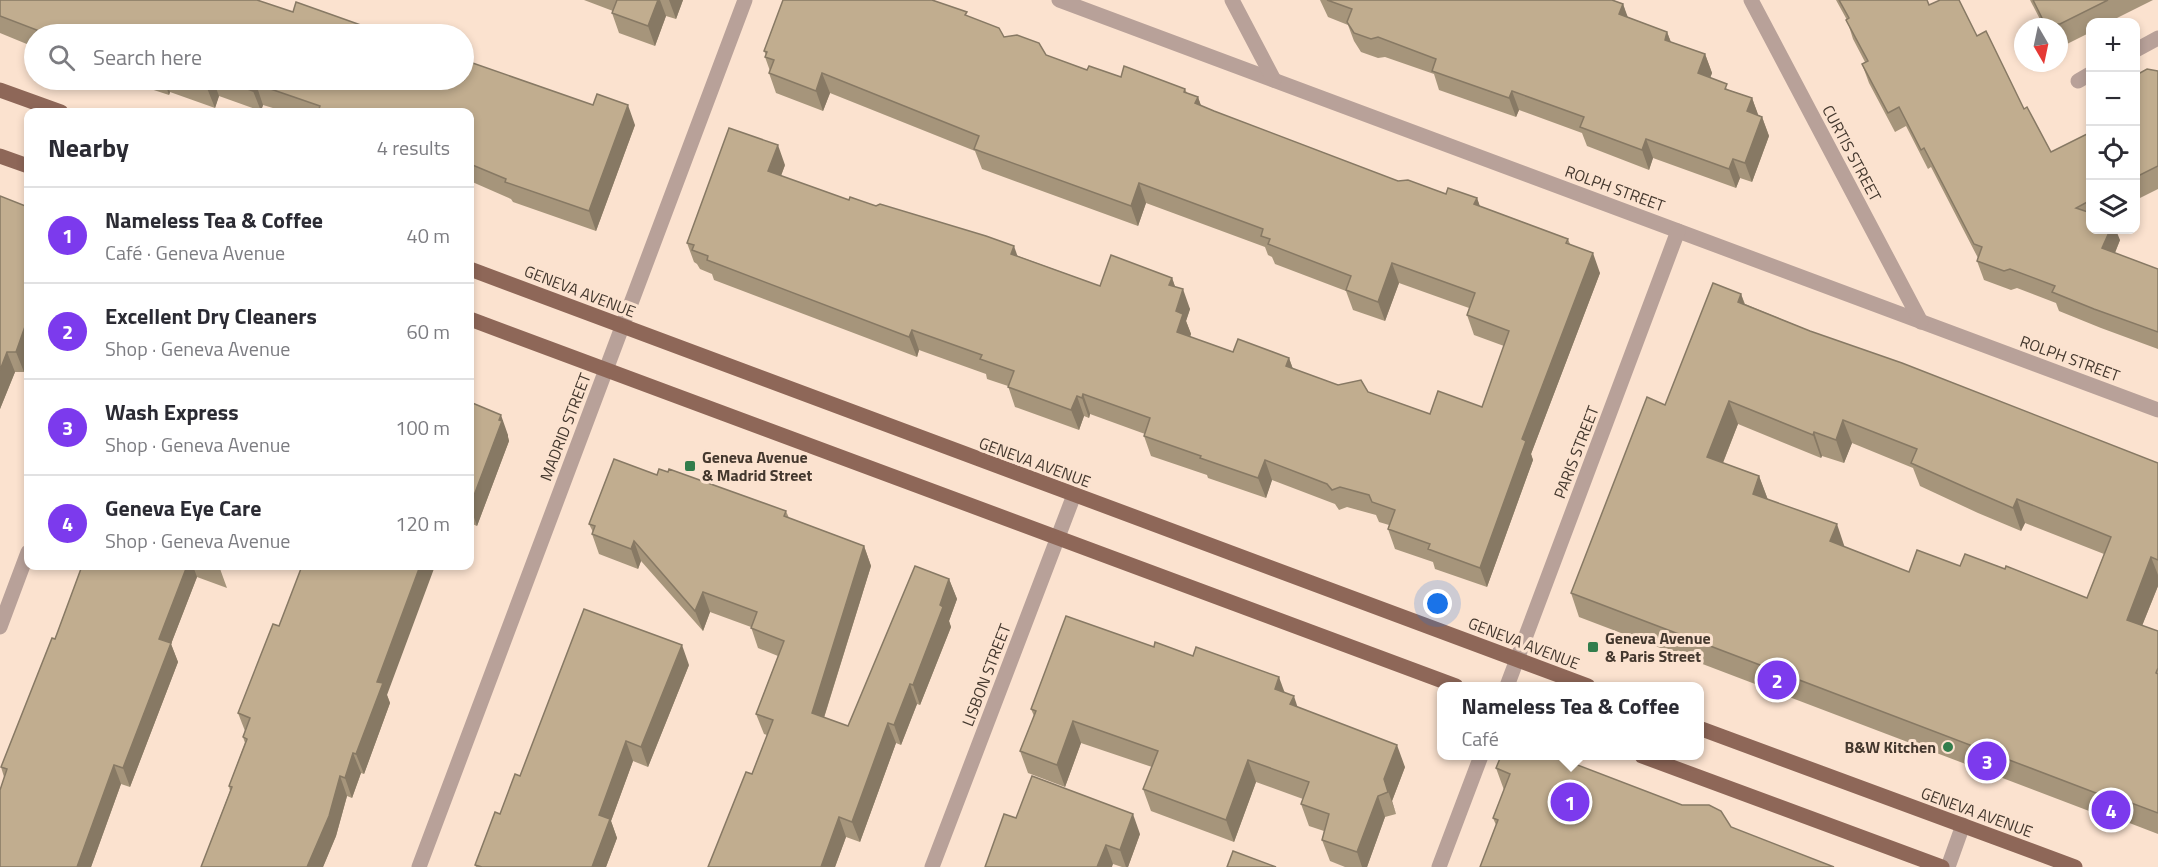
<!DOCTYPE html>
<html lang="en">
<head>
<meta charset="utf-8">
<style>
	:root { --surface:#fff; --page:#f2f2f3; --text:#2b2b33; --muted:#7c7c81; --line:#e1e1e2; --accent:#7c3aed }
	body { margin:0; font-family:"Titillium Web",sans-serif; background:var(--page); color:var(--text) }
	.controls { position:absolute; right:18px; top:18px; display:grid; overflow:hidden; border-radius:12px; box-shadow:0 3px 9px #0003 }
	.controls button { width:54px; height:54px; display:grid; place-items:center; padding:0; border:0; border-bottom:2px solid var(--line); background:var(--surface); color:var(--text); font:30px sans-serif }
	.compass { position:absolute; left:2014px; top:18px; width:54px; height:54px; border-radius:50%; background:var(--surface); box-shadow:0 3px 9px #0003; rotate:171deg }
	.you { position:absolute; left:1438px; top:604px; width:21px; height:21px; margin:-15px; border:4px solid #fff; border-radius:50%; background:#1a73e8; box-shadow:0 0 0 9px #1a73e833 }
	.badge { display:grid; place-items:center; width:39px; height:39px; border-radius:50%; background:var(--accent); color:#fff; font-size:20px; font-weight:700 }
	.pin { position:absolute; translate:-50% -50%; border:3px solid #fff; box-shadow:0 2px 6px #0006 }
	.popup { position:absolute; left:1437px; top:682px; width:267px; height:78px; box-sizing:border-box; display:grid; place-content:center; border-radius:12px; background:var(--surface); filter:drop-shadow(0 2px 4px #0005); font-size:20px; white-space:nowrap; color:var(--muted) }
	.popup b { font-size:22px; color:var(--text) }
	.popup::after { content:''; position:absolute; left:50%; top:100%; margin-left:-12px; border:12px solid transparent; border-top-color:var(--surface) }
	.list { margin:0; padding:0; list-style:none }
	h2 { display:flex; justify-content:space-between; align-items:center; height:78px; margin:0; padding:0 24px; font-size:26px }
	h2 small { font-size:20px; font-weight:400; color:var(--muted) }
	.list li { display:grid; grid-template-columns:39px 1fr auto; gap:18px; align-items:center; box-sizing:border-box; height:96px; padding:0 24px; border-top:2px solid var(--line) }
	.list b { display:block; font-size:22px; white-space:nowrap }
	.list p { margin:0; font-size:20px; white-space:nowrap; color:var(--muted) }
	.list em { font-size:20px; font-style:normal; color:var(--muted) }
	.icon { flex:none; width:33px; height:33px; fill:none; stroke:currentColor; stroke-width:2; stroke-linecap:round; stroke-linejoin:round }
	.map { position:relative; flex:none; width:2158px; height:867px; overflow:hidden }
	.search { position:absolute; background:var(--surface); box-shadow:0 3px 9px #0003; left:24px; top:24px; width:450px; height:66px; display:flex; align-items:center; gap:15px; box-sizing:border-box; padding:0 21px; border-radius:33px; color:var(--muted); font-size:22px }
	.panel { position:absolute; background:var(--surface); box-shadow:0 3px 9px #0003; left:24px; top:108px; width:450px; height:462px; border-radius:12px }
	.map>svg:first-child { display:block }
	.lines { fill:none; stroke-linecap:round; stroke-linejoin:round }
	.minor { stroke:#b8a199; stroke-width:15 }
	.major { stroke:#8e6758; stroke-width:15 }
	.wall { fill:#a6957b; fill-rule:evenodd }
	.shaded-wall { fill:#877964 }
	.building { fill:#c1ad8f; stroke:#877964; stroke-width:1.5; fill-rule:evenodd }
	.poi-dot { fill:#327d4c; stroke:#fbe2cf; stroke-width:2 }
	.labels { text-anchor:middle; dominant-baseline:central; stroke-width:6; stroke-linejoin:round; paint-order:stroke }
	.street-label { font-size:16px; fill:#44382e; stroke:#fbe2cf }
	.poi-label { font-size:16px; font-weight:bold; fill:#44382e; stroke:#fbe2cf; text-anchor:start }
</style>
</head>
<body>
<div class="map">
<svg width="2158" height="867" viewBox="0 0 2158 867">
	<rect width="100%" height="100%" fill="#fbe2cf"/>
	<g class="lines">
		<!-- minor -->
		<g class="minor">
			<path d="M1059,0L2158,410"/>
			<path d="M1232,0L1274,80"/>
			<path d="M1751,0L1921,322"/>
			<path d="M2136,50L2158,38"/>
			<path d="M2078,81L2090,74"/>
			<path d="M0,627L28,552"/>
			<path d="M1507,686L1678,231"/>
			<path d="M419,867L745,0"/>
			<path d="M932,867L1074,495"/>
			<path d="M1439,867L1481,756"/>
			<path d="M1948,867L1963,825"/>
		</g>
		<!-- major -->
		<g class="major">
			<path d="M0,90L61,112"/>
			<path d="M0,156L28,166"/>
			<path d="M470,269L1588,686"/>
			<path d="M470,319L1456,686"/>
			<path d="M1699,728L2075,867"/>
			<path d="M1642,756L1942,867"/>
		</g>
	</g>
	<!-- wall -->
	<g class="wall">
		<path d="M0,0L293,12L386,34H34V47L0,33Z"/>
		<path d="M584,0H683L676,19L666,16L655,46L619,33L612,13L613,11Z"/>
		<path d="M1320,0H1612L1623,4L1627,17L1667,32L1671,42L1705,54L1712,73L1710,78L1729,90L1752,98L1758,115L1762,117L1769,136L1752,182L1740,178L1736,188L1653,158L1649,170L1587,146L1582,133L1519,110L1516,117L1439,90L1434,74L1385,57L1378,58L1361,52L1354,41L1348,25L1328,17Z"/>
		<path d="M1836,0H1927L1929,5L1977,36L2051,152L2091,132V230L2120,240L2115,253L2158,269V349L2101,328L2059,311L2056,303L2017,288L2011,290L1984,280L1977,261L1978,258L1931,167L1928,169L1906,126L1895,132L1869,83L1862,64L1865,62L1853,39L1847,20Z"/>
		<path d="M2030,0H2153L2109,22H2091V32L2067,44H2059V27H2044Z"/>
		<path d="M968,16L1004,37L1046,55L1087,70L1185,89L1187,93L1198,97L1201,106L1214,111L1398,181L1446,194L1477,198L1480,207L1568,239L1570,244L1600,273L1531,454L1533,460L1487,587L1435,569L1433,562L1395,549L1388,529L1389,525L1379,522L1376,515L1347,507L1339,510L1335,504L1272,480L1266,498L1208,478L1207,475L1151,456L1144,436L1145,434L1090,414L1089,418L1084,416L1079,430L1015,407L1008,386L987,379L986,374L919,350L917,357L714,280L712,274L700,269L697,264L694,262L687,243L785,165L781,176L849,200L1018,256L1100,286L1172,278L1175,287L1190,309L1186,321L1191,334L1190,337L1233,352L1289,358L1293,369L1338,385L1368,392L1430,414L1482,407L1504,346L1474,335L1467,315L1469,308L1399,283L1385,321L1353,310L1346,291L1275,264L1272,257L1268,255L1265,247L1146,203L1138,226L982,169L975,151L830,93L823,111L776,93L769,73L770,71L765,57L766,55L764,51Z"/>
		<path d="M2158,71V189L2136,200V80Z"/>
		<path d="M123,80H464L635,125L596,231L513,202L511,199L470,181V112H286L263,105L261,111L219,96L215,108L170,92L169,95Z"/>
		<path d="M0,196L28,207V359L24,372H15L0,409Z"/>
		<path d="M1741,294L1745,304L1810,331L2158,463V586L2142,626L2158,631V834L2119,819L2118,822L1579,617L1571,593ZM1738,424L1821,458L1822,456L1844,463L1852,443L1913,468L1920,486L1978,513L2021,531L2025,523L2104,554L2087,598L2005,569L1960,566L1909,572L1845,547L1768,500L1759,476L1723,463Z"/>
		<path d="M470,402L508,435V437L509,441L477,526L470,523Z"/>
		<path d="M657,475L786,511L789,518L864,546L871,566L824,718L848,726L949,579L957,599L949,621L951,627L920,705L917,704L901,745L896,743L860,842L846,837L835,867H708L752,774L767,735L764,734L756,714L778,656L758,648L751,627L710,612L703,631L641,561L638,569L599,554L592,534L593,532L589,524Z"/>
		<path d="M82,566H219L227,588L197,577L171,644L178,662L130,787L121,784L91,867H0L4,777L1,767L55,639Z"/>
		<path d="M279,626L387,695L390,703L364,774L361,773L352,798L347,796L336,836L323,867H201L230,791L229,786L245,743L243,737L245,731L238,713Z"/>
		<path d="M1154,647L1285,692L1298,707L1405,767L1392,801L1396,814L1385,817L1367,867H1345L1330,861L1322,840L1324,831L1309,826L1301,804L1303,799L1256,782L1234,842L1151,811L1143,789L1152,767L1081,743L1065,787L1028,773L1020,751L1034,716L1031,709Z"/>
		<path d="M689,665L648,767L633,761L611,821L617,838L606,867H476L475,865L500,814L520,776Z"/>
		<path d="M1496,768L1731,827L1496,825L1493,818L1504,790Z"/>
		<path d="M1016,818L1140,834L1128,867H1122L1113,864Z"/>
	</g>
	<!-- shaded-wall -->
	<g class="shaded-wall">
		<path d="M658,0H660L666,16L655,46L648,26Z"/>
		<path d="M669,0H683L676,19Z"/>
		<path d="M1623,4L1630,23L1619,14Z"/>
		<path d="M1667,32L1674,51L1665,40Z"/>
		<path d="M1705,54L1712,73L1705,92L1698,73Z"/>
		<path d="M822,73L830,93L823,111L816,91Z"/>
		<path d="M164,80H166L170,92L169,95Z"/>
		<path d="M210,80H213L219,96L215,108L207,88Z"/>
		<path d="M256,84L263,105L261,111L253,91Z"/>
		<path d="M1512,91L1519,110L1516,117L1509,98Z"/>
		<path d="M1198,97L1205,117L1195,103Z"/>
		<path d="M1752,98L1759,117L1747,111Z"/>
		<path d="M628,105L635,125L596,231L589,211Z"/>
		<path d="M1762,117L1769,136L1752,182L1745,163Z"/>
		<path d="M1646,139L1653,158L1649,170L1642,150Z"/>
		<path d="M778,145L785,165L775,191L768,171Z"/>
		<path d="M1733,159L1740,178L1736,188L1729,169Z"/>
		<path d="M1139,183L1146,203L1138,226L1131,206Z"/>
		<path d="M1477,198L1484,218L1474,204Z"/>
		<path d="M2110,230H2116L2120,240L2109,267L2102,248Z"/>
		<path d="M1014,246L1021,266L1011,254Z"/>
		<path d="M1593,253L1600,273L1531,454L1533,460L1487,587L1480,568L1522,439Z"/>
		<path d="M1392,263L1399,283L1385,321L1378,302Z"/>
		<path d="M1172,278L1179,297L1169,285Z"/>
		<path d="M1183,289L1190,309L1186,321L1191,334L1184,352L1177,332L1176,311Z"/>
		<path d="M1741,294L1749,318L1738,302Z"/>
		<path d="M28,318V359L24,372L16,352Z"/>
		<path d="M912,330L919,350L917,357L909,337Z"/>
		<path d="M7,352L15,372L0,409V370Z"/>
		<path d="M1289,358L1296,378L1286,366Z"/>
		<path d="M1083,394L1090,414L1089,418L1082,398Z"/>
		<path d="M1077,396L1084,416L1079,430L1071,410Z"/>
		<path d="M1729,401L1738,424L1716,480L1707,457Z"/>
		<path d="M501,415L508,435V437L509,441L477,526L470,506Z"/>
		<path d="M1843,420L1852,443L1844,463L1836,440Z"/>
		<path d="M1814,432L1822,456L1821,458L1813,435Z"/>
		<path d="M1265,460L1272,480L1266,498L1258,478Z"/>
		<path d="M1759,476L1768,500L1753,494Z"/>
		<path d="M2017,499L2025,523L2021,531L2013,508Z"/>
		<path d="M1837,524L1845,548L1830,541Z"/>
		<path d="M634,541L641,561L638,569L631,549Z"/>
		<path d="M864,546L871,566L819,733L812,713Z"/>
		<path d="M2151,557L2158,575V586L2135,643L2127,620Z"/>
		<path d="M187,566H193L197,577L171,644L178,662L130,787L123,768L159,639Z"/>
		<path d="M420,566H435L387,695L390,703L364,774L356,754L377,682Z"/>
		<path d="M949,579L957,599L949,621L951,627L920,705L913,685Z"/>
		<path d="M703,592L710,612L703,631L695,611Z"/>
		<path d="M682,645L689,665L648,767L641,747Z"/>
		<path d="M1279,677L1287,699L1275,689Z"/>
		<path d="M910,684L917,704L901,745L894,725Z"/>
		<path d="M1294,696L1301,718L1290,704Z"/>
		<path d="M1073,721L1081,743L1065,787L1057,765Z"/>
		<path d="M888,723L896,743L860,842L852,822Z"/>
		<path d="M626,741L633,761L611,821L617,838L606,867H592L599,815Z"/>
		<path d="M1397,745L1405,767L1392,801L1396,814L1384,779Z"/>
		<path d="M353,753L361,773L352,798L345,778Z"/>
		<path d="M1248,760L1256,782L1234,842L1226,820Z"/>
		<path d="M114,765L121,784L91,867H77Z"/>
		<path d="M340,776L347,796L336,836L323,867H307Z"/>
		<path d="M2110,795L2119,819L2118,822L2109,798Z"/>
		<path d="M1378,796L1385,817L1367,867H1362L1357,852Z"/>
		<path d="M1133,814L1140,834L1128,867H1126L1120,850Z"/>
		<path d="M839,817L846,837L835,867H821Z"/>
		<path d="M1106,845L1113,864L1112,867H1097Z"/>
	</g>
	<!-- building -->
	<g class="building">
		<path d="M0,0H257L293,12L296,2L386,34H47L0,16Z"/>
		<path d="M617,0H658L648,26L612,13Z"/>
		<path d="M783,0H932L967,12L965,15L999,28L1004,37L1017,35L1039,43L1046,55L1087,70L1089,66L1121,77L1124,66L1185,89L1184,92L1198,97L1195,103L1214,111L1398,181L1408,180L1446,194L1448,188L1477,198L1474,204L1568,239L1566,243L1593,253L1522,439L1526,441L1480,568L1428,549L1430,544L1388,529L1395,510L1372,502L1369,495L1340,487L1332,490L1327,484L1265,460L1258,478L1200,458L1201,456L1144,436L1150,418L1083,394L1082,398L1077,396L1071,410L1008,387L1014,371L980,359L982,355L912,330L909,337L707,260L708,256L692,250L694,245L687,243L729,128L778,145L768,171L849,200L850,197L876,206L880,204L986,236L1014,246L1011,254L1100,286L1111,255L1172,278L1169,285L1183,289L1176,311L1183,314L1177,332L1233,352L1238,339L1289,358L1286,366L1338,385L1361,380L1368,392L1430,414L1438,391L1482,407L1509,331L1467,315L1475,293L1392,263L1378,302L1346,290L1351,276L1268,244L1270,239L1261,236L1263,229L1139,183L1131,206L974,149L979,136L822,73L816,91L769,73L774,60L765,57L767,52L764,51Z"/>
		<path d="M1327,0H1612L1623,4L1619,14L1667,32L1665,40L1705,54L1698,73L1727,84L1725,89L1752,98L1747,111L1762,117L1745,163L1733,159L1729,169L1646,139L1642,150L1580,127L1584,117L1512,91L1509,98L1432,71L1436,59L1378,37L1371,39L1354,33L1347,22L1352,9Z"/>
		<path d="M1839,0H1927L1929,5L1940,0H1959L1977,36L1986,31L2024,109L2027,107L2051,152L2091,132V200L2076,208L2091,213V230H2110L2102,248L2158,269V332L2094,309L2052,292L2055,286L2010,269L2004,271L1977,261L1982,247L1974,244L1924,148L1921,150L1899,107L1888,113L1862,64L1868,61L1846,20L1849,18Z"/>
		<path d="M2033,0H2108L2060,24H2045Z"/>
		<path d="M464,60L593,105L597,94L628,105L589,211L505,182L506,179L470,164V112H318L320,106L256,84L253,91L223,80H464Z"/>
		<path d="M2147,69L2158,71V166L2136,177V80L2138,74Z"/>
		<path d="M184,80H210L207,88Z"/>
		<path d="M0,196L28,207V318L16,352H7L0,370Z"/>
		<path d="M1713,283L1741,294L1738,302L1810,331L1902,363L2158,463V560L2151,557L2127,620L2158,631V668L2156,673L2158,674V813L2110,795L2109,798L1571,593L1647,397L1665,405ZM1729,401L1813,435L1814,432L1836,440L1843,420L1917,449L1911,463L1969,489L2013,508L2017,499L2111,537L2087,598L2006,566L2005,569L1965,554L1960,566L1917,550L1909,572L1830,541L1837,524L1753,494L1759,476L1707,457Z"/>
		<path d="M470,402L501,415L499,420L502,421L470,506Z"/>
		<path d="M614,459L657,475L659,469L668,472L669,469L786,511L784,516L864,546L812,713L848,726L915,566L949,579L940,605L943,607L913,685L910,684L894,725L888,723L852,822L839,817L821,867H708L746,772L752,774L773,720L756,714L784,641L751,628L757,612L703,592L695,611L634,541L631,549L592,534L595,526L589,524Z"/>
		<path d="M82,566H187L159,639L171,643L123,768L114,765L77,867H0V790L7,769L1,767L52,638L55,639Z"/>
		<path d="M211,566H219L220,569Z"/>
		<path d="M302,566H420L377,682L383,683L356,754L353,753L345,778L340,776L329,816L307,867H201L232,787L229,786L247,739L243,737L250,718L238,713L273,624L279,626Z"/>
		<path d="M584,609L682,645L641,747L626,741L599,815L610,819L592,867H482L475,865L495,812L500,814L515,774L520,776Z"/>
		<path d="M1066,616L1154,647L1155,642L1193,656L1196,647L1279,677L1275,689L1294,696L1290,704L1397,745L1384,779L1388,792L1378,796L1357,852L1322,840L1329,814L1301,804L1309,782L1248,760L1226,820L1143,789L1158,751L1073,721L1057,765L1020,751L1036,711L1031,709Z"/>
		<path d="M1501,756H1554L1682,805H1709L1721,811L1731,827L1834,867H1480L1498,820L1493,818L1510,774L1496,768Z"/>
		<path d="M1032,776L1133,814L1120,850L1106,845L1097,867H985L1004,814L1016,818Z"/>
		<path d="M1233,851L1276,867H1227Z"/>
	</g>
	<!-- markers -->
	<g class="poi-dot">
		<rect x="684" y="460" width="12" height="12" rx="3"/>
		<rect x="1587" y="641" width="12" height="12" rx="3"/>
		<circle cx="1948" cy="747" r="6"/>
	</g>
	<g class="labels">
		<!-- street labels -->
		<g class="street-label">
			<text transform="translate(1852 153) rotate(62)">CURTIS STREET</text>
			<text transform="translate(1615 188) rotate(20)">ROLPH STREET</text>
			<text transform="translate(580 291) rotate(21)">GENEVA AVENUE</text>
			<text transform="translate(2070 358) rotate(20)">ROLPH STREET</text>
			<text transform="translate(565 427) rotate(-69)">MADRID STREET</text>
			<text transform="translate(1576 452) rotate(-69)">PARIS STREET</text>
			<text transform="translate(1035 462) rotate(20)">GENEVA AVENUE</text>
			<text transform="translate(1524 643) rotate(21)">GENEVA AVENUE</text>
			<text transform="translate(986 675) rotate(-69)">LISBON STREET</text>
			<text transform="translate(1977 812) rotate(20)">GENEVA AVENUE</text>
		</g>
		<!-- poi labels -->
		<g class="poi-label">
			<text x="702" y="457">Geneva Avenue<tspan x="702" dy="18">&amp; Madrid Street</tspan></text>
			<text x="1605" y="638">Geneva Avenue<tspan x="1605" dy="18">&amp; Paris Street</tspan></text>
			<text x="1936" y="747" text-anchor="end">B&amp;W Kitchen</text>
		</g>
	</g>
</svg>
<div class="controls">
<button>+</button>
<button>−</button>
<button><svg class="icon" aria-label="locate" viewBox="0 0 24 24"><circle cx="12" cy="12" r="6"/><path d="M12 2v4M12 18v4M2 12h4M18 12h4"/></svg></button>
<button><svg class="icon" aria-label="layers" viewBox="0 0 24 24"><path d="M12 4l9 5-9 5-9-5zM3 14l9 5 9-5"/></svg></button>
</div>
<svg class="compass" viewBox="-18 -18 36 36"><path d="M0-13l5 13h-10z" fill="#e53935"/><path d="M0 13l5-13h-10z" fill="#7c7c81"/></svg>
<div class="you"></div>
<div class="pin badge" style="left:1570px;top:802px">1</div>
<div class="popup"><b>Nameless Tea &amp; Coffee</b>Café</div>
<div class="pin badge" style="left:1777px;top:680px">2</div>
<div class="pin badge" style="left:1987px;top:761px">3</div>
<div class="pin badge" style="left:2111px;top:810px">4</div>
<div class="search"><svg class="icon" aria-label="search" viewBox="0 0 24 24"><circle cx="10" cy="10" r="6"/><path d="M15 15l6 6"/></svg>Search here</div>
<section class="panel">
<h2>Nearby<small>4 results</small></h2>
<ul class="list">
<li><span class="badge">1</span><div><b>Nameless Tea &amp; Coffee</b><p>Café · Geneva Avenue</p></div><em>40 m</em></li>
<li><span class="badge">2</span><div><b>Excellent Dry Cleaners</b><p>Shop · Geneva Avenue</p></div><em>60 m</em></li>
<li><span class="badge">3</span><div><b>Wash Express</b><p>Shop · Geneva Avenue</p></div><em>100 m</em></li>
<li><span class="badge">4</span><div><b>Geneva Eye Care</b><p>Shop · Geneva Avenue</p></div><em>120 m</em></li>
</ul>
</section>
</div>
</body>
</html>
